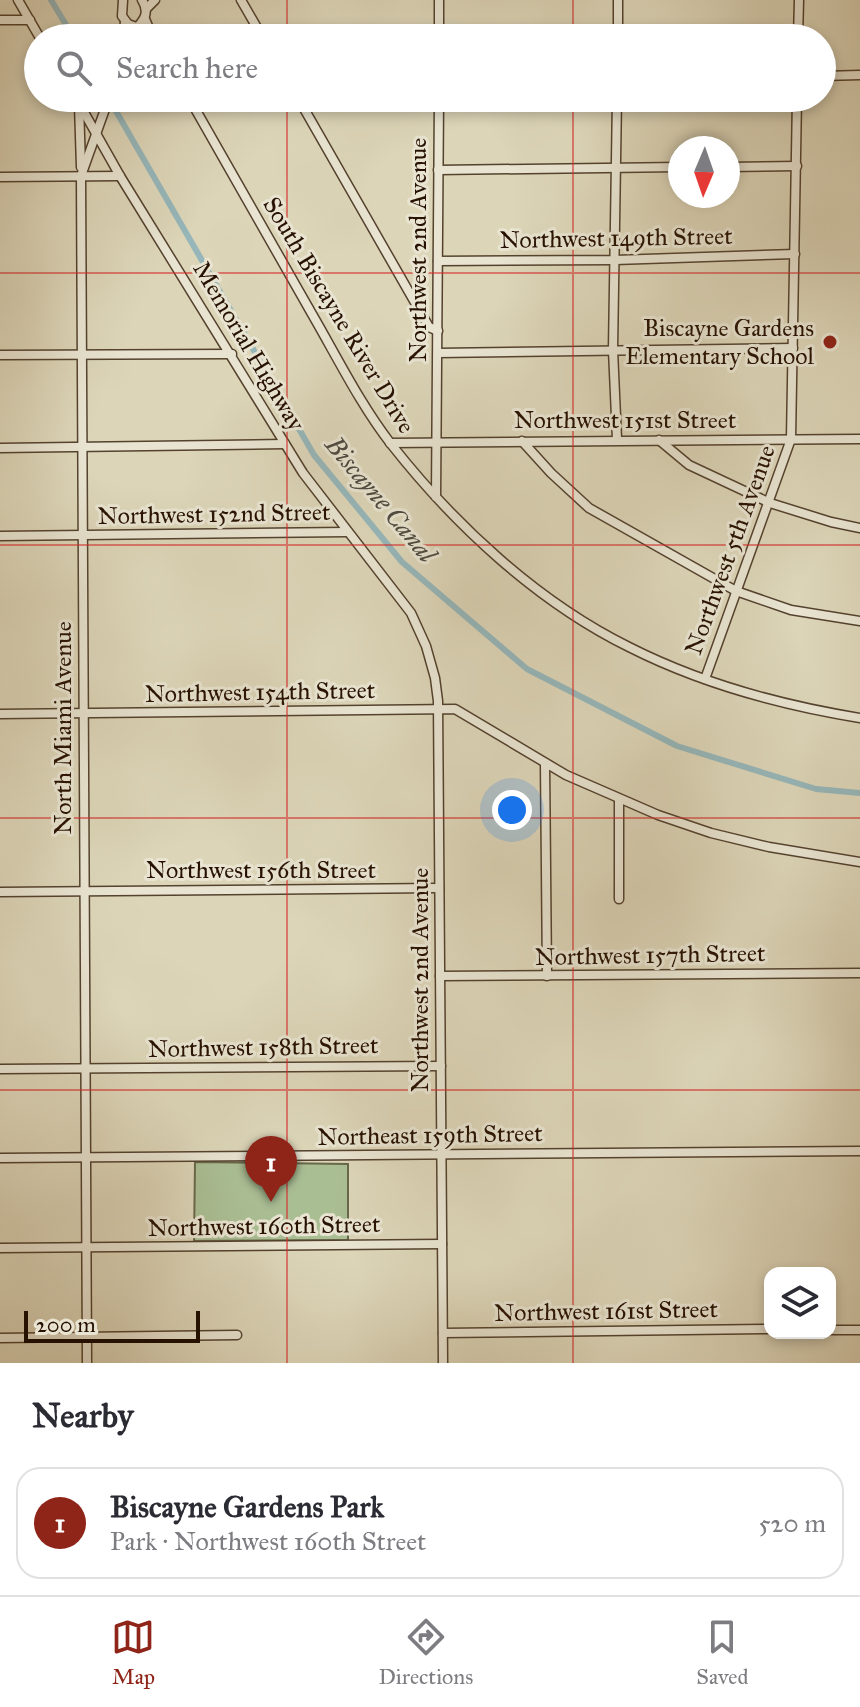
<!DOCTYPE html>
<html lang="en">
<head>
<meta charset="utf-8">
<style>
	:root { --surface:#fff; --page:#f2f2f3; --text:#2b2b33; --muted:#7c7c81; --line:#e1e1e2; --accent:#8f2418 }
	body { margin:0; font-family:"IM FELL Great Primer",serif; background:var(--page); color:var(--text) }
	.controls { position:absolute; right:24px; bottom:24px; display:grid; overflow:hidden; border-radius:16px; box-shadow:0 4px 12px #0003 }
	.controls button { width:72px; height:72px; display:grid; place-items:center; padding:0; border:0; border-bottom:2px solid var(--line); background:var(--surface); color:var(--text); font:40px sans-serif }
	.compass { position:absolute; left:668px; top:136px; width:72px; height:72px; border-radius:50%; background:var(--surface); box-shadow:0 4px 12px #0003; rotate:182deg }
	.scale { position:absolute; left:24px; bottom:20px; width:176px; box-sizing:border-box; padding-left:8px; border:4px solid #271100; border-top:0; font-size:22px; line-height:28px; white-space:nowrap; color:#271100; -webkit-text-stroke:6px #e8e4d1; paint-order:stroke }
	.you { position:absolute; left:512px; top:810px; width:28px; height:28px; margin:-20px; border:6px solid #fff; border-radius:50%; background:#1a73e8; box-shadow:0 0 0 12px #1a73e833 }
	.badge { display:grid; place-items:center; width:52px; height:52px; border-radius:50%; background:var(--accent); color:#fff; font-size:26px; font-weight:700 }
	.pin { position:absolute; translate:-50% -66px; filter:drop-shadow(0 2px 4px #0008) }
	.pin::after { content:''; position:absolute; top:42px; width:28px; height:24px; background:inherit; clip-path:polygon(0 0,100% 0,50% 100%) }
	.list { margin:0; padding:0; list-style:none }
	h2 { display:flex; justify-content:space-between; align-items:center; height:104px; margin:0; padding:0 32px; font-size:34px }
	h2 small { font-size:26px; font-weight:400; color:var(--muted) }
	.list li { display:grid; grid-template-columns:52px 1fr auto; gap:24px; align-items:center; box-sizing:border-box; height:112px; margin:0 16px 16px; padding:0 16px; border:2px solid var(--line); border-radius:24px }
	.list b { display:block; font-size:30px; white-space:nowrap }
	.list p { margin:0; font-size:26px; white-space:nowrap; color:var(--muted) }
	.list em { font-size:26px; font-style:normal; color:var(--muted) }
	.icon { flex:none; width:44px; height:44px; fill:none; stroke:currentColor; stroke-width:2; stroke-linecap:round; stroke-linejoin:round }
	.map { position:relative; flex:none; width:860px; height:1363px; overflow:hidden }
	.search { position:absolute; background:var(--surface); box-shadow:0 4px 12px #0003; left:24px; right:24px; top:24px; height:88px; display:flex; align-items:center; gap:20px; box-sizing:border-box; padding:0 28px; border-radius:44px; color:var(--muted); font-size:30px }
	.sheet { height:232px; background:var(--surface) }
	nav { display:flex; justify-content:space-around; align-items:center; box-sizing:border-box; height:112px; border-top:2px solid var(--line); background:var(--surface); font-size:22px; color:var(--muted) }
	nav a { display:grid; justify-items:center; gap:4px }
	nav .on { color:var(--accent) }
	.map>svg:first-child { display:block }
	.green { fill:#aabe94; stroke:#68684a; stroke-width:2 }
	.lines { fill:none; stroke-linecap:round; stroke-linejoin:round }
	.canal { stroke:#96b6b9; stroke-width:6 }
	.minor-casing { stroke:#54422e; stroke-width:11 }
	.minor { stroke:#e8e4d1; stroke-width:8 }
	.grid { fill:none; stroke:#d62828; stroke-width:2; stroke-opacity:0.55 }
	.poi-dot { fill:#8f2418; stroke:#e8e4d1; stroke-width:3 }
	.labels { text-anchor:middle; dominant-baseline:central; stroke-width:6; stroke-linejoin:round; paint-order:stroke }
	.street-label { font-size:24px; fill:#271100; stroke:#e8e4d1 }
	.poi-label { font-size:24px; fill:#271100; stroke:#e8e4d1; text-anchor:end }
	.water-label { font-size:26px; font-style:italic; fill:#4e4b41; stroke:#e8e4d1 }
</style>
</head>
<body>
<div class="map">
<svg width="860" height="1363" viewBox="0 0 860 1363">
	<rect width="100%" height="100%" fill="#dcd5b8"/>
	<filter id="stains"><feTurbulence type="fractalNoise" baseFrequency=".0025" numOctaves="4"/><feColorMatrix values="0 0 0 0 .2 0 0 0 0 .09 0 0 0 0 .02 0 0 0 .5 -.17"/></filter>
	<radialGradient id="worn" r=".72"><stop offset=".6" stop-color="#630" stop-opacity="0"/><stop offset="1" stop-color="#630" stop-opacity=".3"/></radialGradient>
	<!-- green -->
	<path class="green" d="M195,1162L348,1164V1240L194,1241Z"/>
	<g class="lines">
		<!-- canal -->
		<g class="canal">
			<path d="M51,0L74,38"/>
			<path d="M109,99L314,455L402,562L527,669L677,746L816,789L860,793"/>
		</g>
		<defs>
			<g id="minor">
				<path d="M18,0L40,38"/>
				<path d="M123,0L122,16L128,24L136,27"/>
				<path d="M241,0L263,38"/>
				<path d="M146,9L155,0"/>
				<path d="M145,19L153,38"/>
				<path d="M0,20H30"/>
				<path d="M123,38L125,22"/>
				<path d="M129,38C137,24 153,18 142,0"/>
				<path d="M439,38V0"/>
				<path d="M618,38V0"/>
				<path d="M798,38L799,0"/>
				<path d="M822,76L860,75"/>
				<path d="M76,98L120,176L303,473L411,613L426,646L435,678L438,701L443,1363"/>
				<path d="M189,98C230,170 271,242 312,314C337,357 360,404 391,444C454,524 536,601 629,647C702,684 780,705 860,718"/>
				<path d="M298,98L429,327L438,331"/>
				<path d="M79,105L81,167"/>
				<path d="M728,167L797,166"/>
				<path d="M438,170L680,167"/>
				<path d="M0,177L120,176"/>
				<path d="M438,261L615,260L795,254"/>
				<path d="M438,353L793,348"/>
				<path d="M0,355L232,354"/>
				<path d="M617,439L613,350L617,98"/>
				<path d="M659,440L689,465L770,503L831,522L860,528"/>
				<path d="M522,441L551,473L589,508L736,591L791,610L860,621"/>
				<path d="M390,443L860,439"/>
				<path d="M0,448L285,444"/>
				<path d="M436,497L439,98"/>
				<path d="M0,536L347,532"/>
				<path d="M705,679L791,439L797,98"/>
				<path d="M0,714L455,709L566,775L658,815L711,833L769,847L860,862"/>
				<path d="M545,763L547,976"/>
				<path d="M0,892L439,888"/>
				<path d="M619,899V799"/>
				<path d="M440,976L860,973"/>
				<path d="M0,1069L441,1066"/>
				<path d="M0,1158L860,1151"/>
				<path d="M0,1248L442,1244"/>
				<path d="M830,1330H860"/>
				<path d="M443,1333L770,1329"/>
				<path d="M0,1338L237,1335"/>
				<path d="M87,1363L81,176L109,98"/>
			</g>
		</defs>
		<!-- minor casing -->
		<use href="#minor" class="minor-casing"/>
		<!-- minor -->
		<use href="#minor" class="minor"/>
	</g>
	<!-- grid -->
	<path class="grid" d="M287,0V38M573,0V38M287,98V1363M573,98V1363M0,273H860M0,545H860M0,818H860M0,1090H860"/>
	<!-- markers -->
	<circle class="poi-dot" cx="830" cy="342" r="8"/>
	<g class="labels">
		<!-- street labels -->
		<g class="street-label">
			<text transform="translate(616 238) rotate(-1)">Northwest 149th Street</text>
			<text transform="translate(418 250) rotate(-90)">Northwest 2nd Avenue</text>
			<text transform="translate(339 315) rotate(59)">South Biscayne River Drive</text>
			<text transform="translate(249 346) rotate(59)">Memorial Highway</text>
			<text x="625" y="420">Northwest 151st Street</text>
			<text transform="translate(214 514) rotate(-1)">Northwest 152nd Street</text>
			<text transform="translate(730 550) rotate(-70)">Northwest 5th Avenue</text>
			<text transform="translate(260 692) rotate(-1)">Northwest 154th Street</text>
			<text transform="translate(63 728) rotate(-90)">North Miami Avenue</text>
			<text x="261" y="870">Northwest 156th Street</text>
			<text transform="translate(650 955) rotate(-1)">Northwest 157th Street</text>
			<text transform="translate(420 980) rotate(-90)">Northwest 2nd Avenue</text>
			<text transform="translate(263 1047) rotate(-1)">Northwest 158th Street</text>
			<text transform="translate(430 1135) rotate(-1)">Northeast 159th Street</text>
			<text transform="translate(264 1226) rotate(-1)">Northwest 160th Street</text>
			<text transform="translate(606 1311) rotate(-1)">Northwest 161st Street</text>
		</g>
		<!-- poi labels -->
		<g class="poi-label">
			<text x="814" y="328">Biscayne Gardens<tspan x="814" dy="28">Elementary School</tspan></text>
		</g>
		<!-- water labels -->
		<g class="water-label">
			<text transform="translate(381 499) rotate(50)">Biscayne Canal</text>
		</g>
	</g>
	<rect width="100%" height="100%" filter="url(#stains)"/>
	<rect width="100%" height="100%" fill="url(#worn)"/>
</svg>
<div class="controls">
<button><svg class="icon" aria-label="layers" viewBox="0 0 24 24"><path d="M12 4l9 5-9 5-9-5zM3 14l9 5 9-5"/></svg></button>
</div>
<svg class="compass" viewBox="-18 -18 36 36"><path d="M0-13l5 13h-10z" fill="#e53935"/><path d="M0 13l5-13h-10z" fill="#7c7c81"/></svg>
<div class="scale">200 m</div>
<div class="you"></div>
<div class="pin badge" style="left:271px;top:1202px">1</div>
<div class="search"><svg class="icon" aria-label="search" viewBox="0 0 24 24"><circle cx="10" cy="10" r="6"/><path d="M15 15l6 6"/></svg>Search here</div>
</div>
<section class="sheet">
<h2>Nearby<small></small></h2>
<ul class="list">
<li><span class="badge">1</span><div><b>Biscayne Gardens Park</b><p>Park · Northwest 160th Street</p></div><em>520 m</em></li>
</ul>
</section>
<nav>
<a class="on"><svg class="icon" aria-label="map" viewBox="0 0 24 24"><path d="M3 6l6-2 6 2 6-2v14l-6 2-6-2-6 2zM9 4v14M15 6v14"/></svg>Map</a>
<a><svg class="icon" aria-label="directions" viewBox="0 0 24 24"><path d="M12 3l9 9-9 9-9-9zM9 14v-3h6M13 9l2 2-2 2"/></svg>Directions</a>
<a><svg class="icon" aria-label="saved" viewBox="0 0 24 24"><path d="M7 4h10v16l-5-4-5 4z"/></svg>Saved</a>
</nav>
</body>
</html>
